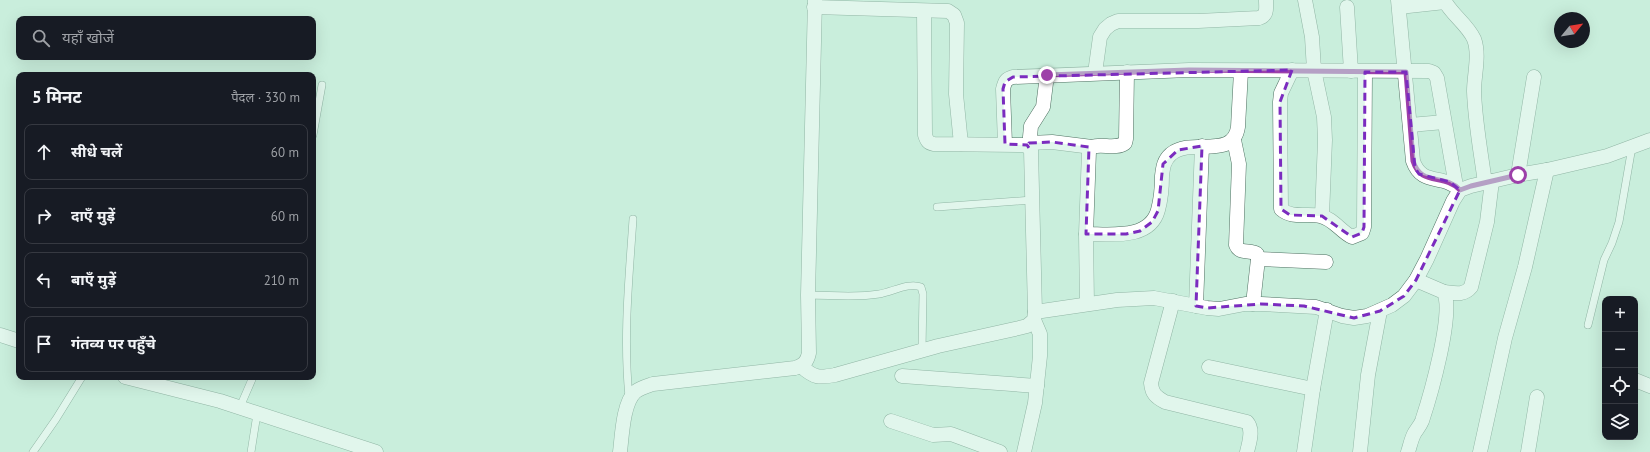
<!DOCTYPE html>
<html lang="hi">
<head>
<meta charset="utf-8">
<style>
	:root { --surface:#171b24; --page:#242831; --text:#f1f3f6; --muted:#9ea1a6; --line:#363941 }
	body { margin:0; font-family:"PT Sans","Noto Sans Devanagari",sans-serif; background:var(--page); color:var(--text) }
	.controls { position:absolute; right:12px; bottom:12px; display:grid; overflow:hidden; border-radius:8px; box-shadow:0 4px 16px #0002 }
	.controls button { width:36px; height:36px; display:grid; place-items:center; padding:0; border:0; border-bottom:1px solid var(--line); background:var(--surface); color:var(--text); font:20px sans-serif }
	.compass { position:absolute; left:1554px; top:12px; width:36px; height:36px; border-radius:50%; background:var(--surface); box-shadow:0 4px 16px #0002; rotate:60deg }
	.stop { position:absolute; width:12px; height:12px; margin:-9px; border:3px solid #9d40a9; border-radius:50%; background:#fff }
	.stop.end { background:#9d40a9; border-color:#fff; box-shadow:0 1px 4px #0008 }
	.list { margin:0; padding:0; list-style:none }
	h2 { display:flex; justify-content:space-between; align-items:center; height:52px; margin:0; padding:0 16px; font-size:17px }
	h2 small { font-size:13px; font-weight:400; color:var(--muted) }
	.list li { display:grid; grid-template-columns:26px 1fr auto; gap:12px; align-items:center; box-sizing:border-box; height:56px; margin:0 8px 8px; padding:0 8px; border:1px solid var(--line); border-radius:8px }
	.list b { display:block; font-size:15px; white-space:nowrap }
	.list em { font-size:13px; font-style:normal; color:var(--muted) }
	.icon { flex:none; width:22px; height:22px; fill:none; stroke:currentColor; stroke-width:2; stroke-linecap:round; stroke-linejoin:round }
	.map { position:relative; flex:none; width:1650px; height:452px; overflow:hidden }
	.search { position:absolute; background:var(--surface); box-shadow:0 4px 16px #0002; left:16px; top:16px; width:300px; height:44px; display:flex; align-items:center; gap:10px; box-sizing:border-box; padding:0 14px; border-radius:8px; color:var(--muted); font-size:15px }
	.panel { position:absolute; background:var(--surface); box-shadow:0 4px 16px #0002; left:16px; top:72px; width:300px; height:308px; border-radius:8px }
	.map>svg:first-child { display:block }
	.lines { fill:none; stroke-linecap:round; stroke-linejoin:round }
	.lane-casing { stroke:#4f7162; stroke-width:8 }
	.street-casing { stroke:#4f7162; stroke-width:15 }
	.lane { stroke:#fff; stroke-width:7 }
	.street { stroke:#fff; stroke-width:14 }
	.route { stroke:#9d40a9; stroke-width:5 }
	.marked { fill:none; stroke:#7b2cbf; stroke-width:3; stroke-dasharray:8 5; stroke-linejoin:round }
</style>
</head>
<body>
<div class="map">
<svg width="1650" height="452" viewBox="0 0 1650 452">
	<rect width="100%" height="100%" fill="#c9eedc"/>
	<g class="lines">
		<defs>
			<g id="lane">
				<path d="M313,135L322,85"/>
				<path d="M937,207L1032,200"/>
				<path d="M808,295C831,295 856,298 879,294C892,292 909,282 921,287L923,294L922,350"/>
				<path d="M1588,325L1604,260L1612,243L1619,222L1632,147"/>
				<path d="M629,397C623,337 629,278 633,219"/>
				<path d="M240,407L253,377"/>
				<path d="M33,452L56,419L82,377"/>
				<path d="M251,452L257,414"/>
			</g>
			<g id="street">
				<path d="M1305,0L1312,37L1314,70L1324,117L1325,140L1322,216"/>
				<path d="M1398,0L1413,161C1422,187 1443,173 1460,190"/>
				<path d="M1444,0C1452,15 1467,24 1474,39C1480,55 1474,75 1474,91C1475,122 1481,153 1485,183"/>
				<path d="M814,7L948,11L954,15L957,23L956,94L961,144"/>
				<path d="M1347,7L1351,71"/>
				<path d="M1399,7L1445,2"/>
				<path d="M1292,70L1281,93L1280,102L1281,209C1292,219 1307,213 1320,216C1333,218 1341,232 1352,237L1362,233L1364,227L1365,72"/>
				<path d="M1095,73L1100,37L1105,29L1111,24L1118,21H1198L1259,18C1268,15 1266,8 1266,0"/>
				<path d="M1410,125L1444,122"/>
				<path d="M1234,140L1239,164L1236,245C1240,255 1250,249 1257,254L1258,259L1253,304"/>
				<path d="M1029,143L1052,142L1092,147"/>
				<path d="M1005,144L1003,89C1005,81 1006,79 1013,77L1189,70L1429,71L1434,73L1437,78L1456,186"/>
				<path d="M1029,148L1031,126L1043,107L1047,75"/>
				<path d="M1518,175L1534,77"/>
				<path d="M1086,234C1111,234 1150,240 1158,210C1161,199 1162,187 1162,176C1163,167 1164,160 1171,154C1192,137 1233,160 1238,127L1241,71"/>
				<path d="M1258,259L1326,262"/>
				<path d="M1444,292C1454,293 1464,296 1471,287L1487,222L1492,181"/>
				<path d="M1173,301L1151,383C1152,394 1156,397 1165,402L1247,422C1254,430 1249,443 1247,452"/>
				<path d="M1087,304L1086,234L1089,151L1092,147C1102,143 1115,150 1125,143L1126,139L1127,72"/>
				<path d="M1196,306L1202,146"/>
				<path d="M1035,312L1117,300L1154,298L1207,308L1219,309L1245,304H1261L1316,307L1342,316L1354,318L1367,316L1392,305L1404,296L1416,280L1427,259L1453,201L1460,190L1471,186L1518,175L1547,170L1607,156L1650,140"/>
				<path d="M0,335L19,341"/>
				<path d="M801,366C814,378 819,378 835,375L938,346L1019,328L1027,326L1034,320L1035,312L1031,150L1027,146L1024,145L934,144C928,143 927,141 925,135L924,11"/>
				<path d="M1209,367L1313,389"/>
				<path d="M902,376L1037,386"/>
				<path d="M125,377L220,401L376,452"/>
				<path d="M1635,380L1650,386"/>
				<path d="M891,421L933,435L951,434L1000,452"/>
				<path d="M620,452C622,436 623,403 635,392C640,388 647,386 653,384L795,368C804,365 807,362 809,353L808,295L815,0"/>
				<path d="M1024,452L1035,403L1040,356V334L1034,320"/>
				<path d="M1304,452L1313,389L1327,310"/>
				<path d="M1360,452L1368,375L1380,311"/>
				<path d="M1408,452C1410,446 1411,440 1414,434C1416,430 1420,426 1422,421C1430,397 1454,314 1444,292L1416,280"/>
				<path d="M1480,452L1505,338L1525,267L1547,170"/>
				<path d="M1528,452L1537,397"/>
			</g>
		</defs>
		<!-- lane casing -->
		<use href="#lane" class="lane-casing"/>
		<!-- street casing -->
		<use href="#street" class="street-casing"/>
		<!-- lane -->
		<use href="#lane" class="lane"/>
		<!-- street -->
		<use href="#street" class="street"/>
	</g>
	<g class="lines">
		<!-- route -->
		<path class="route" d="M1047,75L1189,70L1406,72L1413,161C1421,187 1444,173 1460,190L1471,186L1518,175"/>
	</g>
	<!-- marked area -->
	<path d="M0 0H1650V452H0ZM1292,70L1280,102L1281,209L1290,215L1322,216L1352,237L1362,233L1364,227L1365,72H1406L1415,168L1419,174L1450,182L1460,190L1416,280L1404,296L1380,311L1354,318L1304,306L1261,304L1207,308L1196,306L1202,146L1178,150L1163,164L1158,211L1152,222L1140,231L1126,234H1086L1089,147L1052,142L1029,143V148L1027,145L1005,144L1003,89L1005,82L1013,77Z" fill="#c9eedc" fill-opacity=".55" fill-rule="evenodd"/>
	<path class="marked" d="M1292,70L1280,102L1281,209L1290,215L1322,216L1352,237L1362,233L1364,227L1365,72H1406L1415,168L1419,174L1450,182L1460,190L1416,280L1404,296L1380,311L1354,318L1304,306L1261,304L1207,308L1196,306L1202,146L1178,150L1163,164L1158,211L1152,222L1140,231L1126,234H1086L1089,147L1052,142L1029,143V148L1027,145L1005,144L1003,89L1005,82L1013,77Z"/>
</svg>
<div class="controls">
<button>+</button>
<button>−</button>
<button><svg class="icon" aria-label="locate" viewBox="0 0 24 24"><circle cx="12" cy="12" r="6"/><path d="M12 2v4M12 18v4M2 12h4M18 12h4"/></svg></button>
<button><svg class="icon" aria-label="layers" viewBox="0 0 24 24"><path d="M12 4l9 5-9 5-9-5zM3 14l9 5 9-5"/></svg></button>
</div>
<svg class="compass" viewBox="-18 -18 36 36"><path d="M0-13l5 13h-10z" fill="#e53935"/><path d="M0 13l5-13h-10z" fill="#9ea1a6"/></svg>
<div class="stop" style="left:1518px;top:175px"></div>
<div class="stop end" style="left:1047px;top:75px"></div>
<div class="search"><svg class="icon" aria-label="search" viewBox="0 0 24 24"><circle cx="10" cy="10" r="6"/><path d="M15 15l6 6"/></svg>यहाँ खोजें</div>
<section class="panel">
<h2>5 मिनट<small>पैदल · 330 m</small></h2>
<ul class="list">
<li><svg class="icon" aria-label="ahead" viewBox="0 0 24 24"><path d="M12 20V5M6 11l6-6 6 6"/></svg><div><b>सीधे चलें</b></div><em>60 m</em></li>
<li><svg class="icon" aria-label="right" viewBox="0 0 24 24"><path d="M7 20v-9h11M14 6l5 5-5 5"/></svg><div><b>दाएँ मुड़ें</b></div><em>60 m</em></li>
<li><svg class="icon" aria-label="left" viewBox="0 0 24 24"><path d="M17 20v-9H6M10 6l-5 5 5 5"/></svg><div><b>बाएँ मुड़ें</b></div><em>210 m</em></li>
<li><svg class="icon" aria-label="arrive" viewBox="0 0 24 24"><path d="M6 21V4h12l-3 4 3 4H6"/></svg><div><b>गंतव्य पर पहुँचे</b></div></li>
</ul>
</section>
</div>
</body>
</html>
